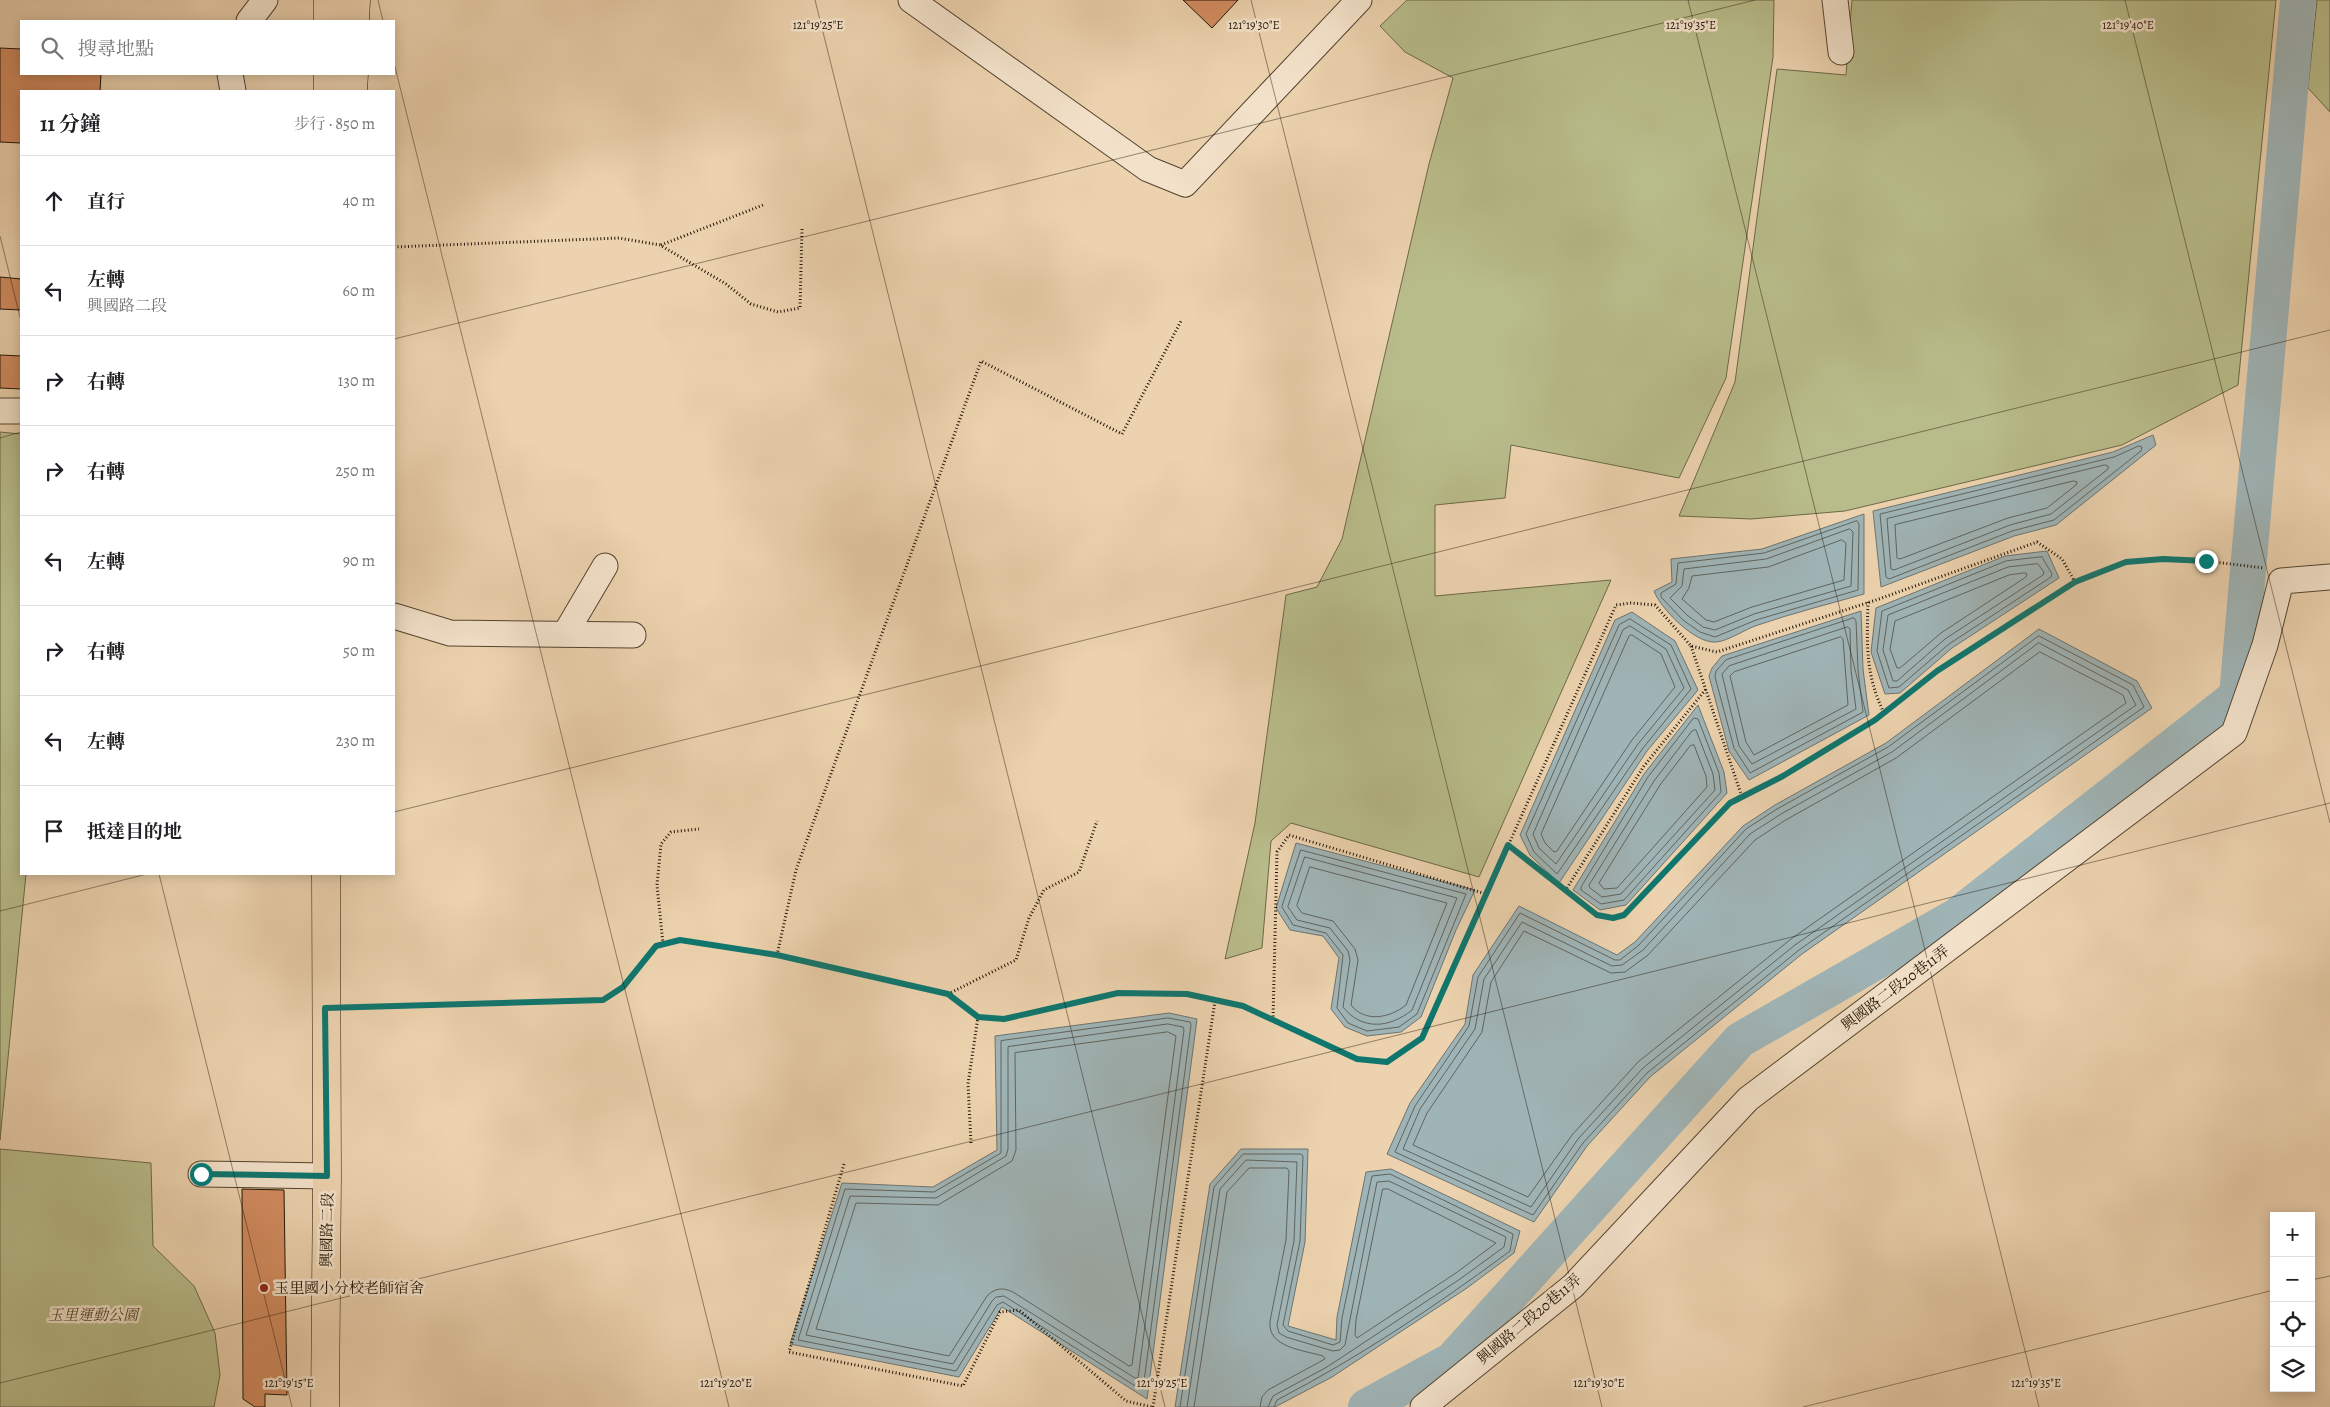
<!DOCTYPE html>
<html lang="zh-TW">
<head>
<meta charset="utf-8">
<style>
	:root { --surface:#fff; --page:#f2f2f2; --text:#202124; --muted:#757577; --line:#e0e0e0 }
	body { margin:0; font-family:Alegreya,"Noto Serif TC",serif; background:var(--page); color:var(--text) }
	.controls { position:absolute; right:15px; bottom:15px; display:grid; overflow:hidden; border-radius:0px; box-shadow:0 2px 12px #0003 }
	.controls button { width:45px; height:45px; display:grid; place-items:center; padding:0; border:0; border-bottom:1px solid var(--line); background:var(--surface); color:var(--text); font:25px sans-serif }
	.stop { position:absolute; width:15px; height:15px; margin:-11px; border:4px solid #0f766e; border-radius:50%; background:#fff }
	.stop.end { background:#0f766e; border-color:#fff; box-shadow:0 1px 5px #0008 }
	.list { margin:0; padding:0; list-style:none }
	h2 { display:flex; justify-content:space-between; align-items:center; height:65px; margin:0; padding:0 20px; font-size:21px }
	h2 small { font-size:16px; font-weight:400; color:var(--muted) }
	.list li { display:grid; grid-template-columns:32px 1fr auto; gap:15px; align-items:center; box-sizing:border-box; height:90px; padding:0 20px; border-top:1px solid var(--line) }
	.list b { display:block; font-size:19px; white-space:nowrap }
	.list p { margin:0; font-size:16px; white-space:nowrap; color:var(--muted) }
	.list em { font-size:16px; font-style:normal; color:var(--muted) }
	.icon { flex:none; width:28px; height:28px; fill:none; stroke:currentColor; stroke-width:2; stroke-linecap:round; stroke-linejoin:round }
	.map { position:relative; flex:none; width:2330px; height:1407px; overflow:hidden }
	.search { position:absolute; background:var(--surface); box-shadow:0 2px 12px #0003; left:20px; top:20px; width:375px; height:55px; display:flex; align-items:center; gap:12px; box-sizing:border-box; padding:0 18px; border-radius:0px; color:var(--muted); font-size:19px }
	.panel { position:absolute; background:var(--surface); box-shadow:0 2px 12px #0003; left:20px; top:90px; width:375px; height:785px; border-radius:0px }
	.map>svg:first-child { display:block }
	.green { fill:#b8bc8a; stroke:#6d6848 }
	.water { fill:#9fb4b6; stroke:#6d7470 }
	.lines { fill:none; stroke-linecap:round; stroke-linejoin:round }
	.shore { stroke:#60645e; stroke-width:1 }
	.river { stroke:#9fb4b6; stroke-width:36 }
	.building { fill:#d28c60; stroke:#221406 }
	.minor-casing { stroke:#544430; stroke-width:27 }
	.major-casing { stroke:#221406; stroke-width:29 }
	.path { stroke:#221406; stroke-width:3; stroke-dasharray:1 2.5; stroke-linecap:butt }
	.minor { stroke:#f3e2ca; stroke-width:25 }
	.major { stroke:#ecd2ae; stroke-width:28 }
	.route { stroke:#0f766e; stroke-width:6 }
	.ticks { fill:none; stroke:#221406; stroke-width:1; stroke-opacity:0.45 }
	.poi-dot { fill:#8f2418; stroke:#f3e2ca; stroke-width:2 }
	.labels { text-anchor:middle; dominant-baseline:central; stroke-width:5; stroke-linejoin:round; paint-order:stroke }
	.street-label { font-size:15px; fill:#221406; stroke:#f3e2ca }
	.poi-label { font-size:15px; fill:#221406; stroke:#f3e2ca; text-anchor:start }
	.park-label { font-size:15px; font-style:italic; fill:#4f462e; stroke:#f3e2ca }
	.ticks-label { font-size:12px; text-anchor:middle; fill:#221406; stroke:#f3e2ca; stroke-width:5; stroke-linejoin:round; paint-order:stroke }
</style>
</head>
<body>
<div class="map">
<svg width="2330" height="1407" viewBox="0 0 2330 1407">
	<rect width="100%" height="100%" fill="#ecd2ae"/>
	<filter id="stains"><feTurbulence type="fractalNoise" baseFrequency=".004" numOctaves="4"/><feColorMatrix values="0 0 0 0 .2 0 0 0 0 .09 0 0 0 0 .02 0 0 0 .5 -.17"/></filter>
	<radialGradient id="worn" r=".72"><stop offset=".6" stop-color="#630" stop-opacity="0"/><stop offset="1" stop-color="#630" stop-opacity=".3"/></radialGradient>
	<!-- green -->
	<g class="green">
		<path d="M1407,0H1774L1773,57L1726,378L1679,478L1511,445L1505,498L1435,505V596L1611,580L1479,877L1291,823L1271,841L1262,948L1225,959L1255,823L1286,595L1317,587L1342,539L1429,164L1453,78L1405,52L1380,26Z"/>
		<path d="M1852,0H2276L2238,385L2122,445L1845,511L1751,519L1679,516L1735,382L1777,69L1846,75Z"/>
		<path d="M2317,0H2330V112L2308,88Z"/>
		<path d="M0,432L21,434V874H26L0,1140Z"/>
		<path d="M0,1149L151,1163L153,1246L194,1286L215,1333L220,1375L214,1407H0Z"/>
	</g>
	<!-- water -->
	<g class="water">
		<path d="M2153,435L2156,445L2056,525L2014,536L1881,587L1873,511L2113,452Z"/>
		<path d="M1864,514V594C1829,604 1793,613 1758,625C1745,629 1729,641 1716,642C1695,644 1660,608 1654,591L1672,582L1671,559L1762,549Z"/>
		<path d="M2047,551L2059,578L1952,648L1900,693L1885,694L1871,652L1876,608L2005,556Z"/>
		<path d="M1861,611L1863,669L1869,715L1749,780L1729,751L1709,676L1712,668L1722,656Z"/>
		<path d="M1632,612L1675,641L1698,690L1647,751L1559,883L1530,855L1520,835L1615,620Z"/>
		<path d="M2039,629L2137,681L2152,708L1802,954L1650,1077L1587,1146L1534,1222L1387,1154L1410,1103L1465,1024L1473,975L1519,906L1617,955L1635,942L1743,826L1775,805L1886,743Z"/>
		<path d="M1698,705L1724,772L1727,793L1626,905L1600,910L1573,890L1644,774Z"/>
		<path d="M1296,843L1475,890L1456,930L1421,1017L1401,1032L1367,1036L1345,1027L1331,1009L1339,958L1323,936L1290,930L1276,908Z"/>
		<path d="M1169,1013L1197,1019L1147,1399L1002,1307L959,1377L790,1344L842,1183L933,1187L997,1150L995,1036Z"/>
		<path d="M1241,1149H1308L1305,1242L1288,1326L1336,1340L1337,1317L1366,1172L1391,1169L1520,1231L1514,1253L1467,1288L1332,1377L1275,1407H1175L1210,1184Z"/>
	</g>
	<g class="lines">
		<!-- shore -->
		<g class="shore">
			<path d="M2139,446L2142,447L2141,451L2054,520L2012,531L1889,579L1886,577L1880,514L2114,457Z"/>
			<path d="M2105,465L2108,466V469L2051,514L2010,525L1894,570L1891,569L1887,519Z"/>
			<path d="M2074,481L2077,482L2076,485L2047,508L2008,518L1900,559L1897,558L1895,525Z"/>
			<path d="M1857,521L1859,524L1858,590L1756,620L1715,637L1700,632L1683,620L1661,597V593L1676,584L1678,563L1764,553Z"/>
			<path d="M1850,529L1853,532L1851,586L1754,614L1715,630L1703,627L1687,615L1670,598L1682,586L1684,569L1766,559Z"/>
			<path d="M1842,540L1846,543L1844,580L1752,607L1714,622L1706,620L1682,599L1689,588L1692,576L1768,567Z"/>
			<path d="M2042,557L2052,574L2051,577L1949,644L1899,687L1889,688L1877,651L1882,611L2006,561Z"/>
			<path d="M2038,564L2044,572L2043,575L1945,639L1897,681H1893L1883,650L1888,615L2008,567Z"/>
			<path d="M2025,573L2027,574L2026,577L1941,633L1900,668H1897L1890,649L1895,621L2009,575Z"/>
			<path d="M1854,618L1856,621L1858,670L1863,712L1750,773L1734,748L1715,677L1716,671L1726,660Z"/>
			<path d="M1630,619L1671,645L1691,689L1643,748L1557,874L1534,852L1526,834L1619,625Z"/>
			<path d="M1630,626L1666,649L1684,688L1638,744L1556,864L1539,848L1533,834L1623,630Z"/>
			<path d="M1848,627L1850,629L1851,670L1856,709L1752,764L1739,746L1722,674L1729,666Z"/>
			<path d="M1632,635L1661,654L1675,687L1632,740L1557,851L1554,852L1545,843L1541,834L1629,636Z"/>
			<path d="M2039,636L2133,685L2144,707L1799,950L1647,1073L1583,1143L1533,1215L1395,1152L1415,1106L1469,1026L1478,977L1520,913L1615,960H1620L1639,945L1746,829L1777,809L1888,747Z"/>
			<path d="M1841,637L1843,639L1848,705L1754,755L1746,742L1730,676L1734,672Z"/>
			<path d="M2039,643L2128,690L2136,705L1795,945L1643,1068L1578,1139L1531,1207L1403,1149L1420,1109L1475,1029L1484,979L1522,922L1612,966L1622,965L1643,950L1750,834L1781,814L1892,752Z"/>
			<path d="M2040,652L2123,695L2126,703L1791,939L1638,1062L1572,1135L1528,1197L1413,1145L1427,1113L1482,1032L1491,982L1524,931L1611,973L1625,972L1648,955L1755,840L1784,821L1896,758Z"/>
			<path d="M1694,718L1698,719L1719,773L1721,792L1624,900L1601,904L1581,890V887L1648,777Z"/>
			<path d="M1696,730L1713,774L1715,790L1621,894L1602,897L1590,888L1589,885L1654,781L1692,731Z"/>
			<path d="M1694,745L1706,776L1707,787L1617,888L1604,889L1599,883L1660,785L1690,746Z"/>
			<path d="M1301,850L1466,894L1417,1014L1399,1027L1367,1031L1348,1023L1337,1008L1343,955L1326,933L1293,925L1282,907Z"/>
			<path d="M1305,857L1457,898L1412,1010C1390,1028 1362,1031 1343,1007L1350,960L1348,951L1330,928L1297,920L1288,907Z"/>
			<path d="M1310,867L1447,903L1406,1005C1390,1018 1365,1023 1351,1005L1358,960L1355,949L1333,921L1302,913L1297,906Z"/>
			<path d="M1168,1018L1190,1022L1191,1025L1143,1389H1140L1003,1302L997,1305L956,1371L798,1340L845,1189L934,1192L1001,1153V1041Z"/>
			<path d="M1168,1024L1183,1027L1184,1030L1138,1378H1135L1004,1296L996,1297L992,1301L953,1364L806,1335L850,1196L936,1198L1006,1156L1008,1149V1047Z"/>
			<path d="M1168,1032L1176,1036L1132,1365L1129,1366L1013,1292C1003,1287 995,1288 987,1296L949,1356L816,1329L856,1203L938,1205L1012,1161L1016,1150L1015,1053Z"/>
			<path d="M1383,1189H1388L1496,1243L1456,1273L1357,1338L1355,1335L1356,1320Z"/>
			<path d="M1180,1407L1214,1187L1243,1154H1301L1303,1156L1300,1241L1283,1325L1288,1331L1333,1345L1340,1342L1342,1318L1372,1176L1390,1174L1513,1234L1510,1251C1436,1306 1358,1358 1277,1400L1274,1407"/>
			<path d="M1187,1407L1220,1189L1246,1160L1297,1162L1294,1241L1277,1325L1279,1333L1286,1337L1333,1351L1340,1350L1345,1345L1377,1182L1389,1181L1506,1237L1504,1247L1460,1279L1327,1367L1273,1396L1268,1407"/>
			<path d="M1194,1407L1227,1192L1249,1168H1287L1289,1171L1286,1240L1270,1321C1267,1348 1304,1350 1323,1356L1325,1359L1268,1390L1262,1397L1260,1407"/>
		</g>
		<!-- river -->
		<path class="river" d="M1366,1407L1452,1360L1740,1040L1958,915L2237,696L2298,0"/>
	</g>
	<!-- building -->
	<g class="building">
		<path d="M1183,0H1238L1212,28Z"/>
		<path d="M0,48L21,49V74H101L100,91H21V143L0,142Z"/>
		<path d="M0,277L21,279V310L0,309Z"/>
		<path d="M0,355L21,356V389L0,388Z"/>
		<path d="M242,1189L284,1190L287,1395L265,1394V1407H255L243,1399Z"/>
	</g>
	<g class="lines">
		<defs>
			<g id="minor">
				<path d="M911,0L1148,169L1185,184L1359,0"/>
				<path d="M1835,0L1841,52"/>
				<path d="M249,21L265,0"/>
				<path d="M230,74L233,91"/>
				<path d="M0,411H21"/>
				<path d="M394,616L450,633L633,635"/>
				<path d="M565,634L605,566"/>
				<path d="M201,1174L327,1176"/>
				<path d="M1423,1407L1573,1286L1748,1099L2234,733L2265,645L2281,581L2330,577"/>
			</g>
			<g id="major">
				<path d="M328,21V0"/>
				<path d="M355,21L356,0"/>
				<path d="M328,91V74"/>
				<path d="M353,91L354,74"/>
				<path d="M325,1407L327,1176L326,874"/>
			</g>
		</defs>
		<!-- minor casing -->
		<use href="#minor" class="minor-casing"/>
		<!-- major casing -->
		<use href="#major" class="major-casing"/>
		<!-- path -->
		<g class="path">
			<path d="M661,245L763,205"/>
			<path d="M394,247L619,238L660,245L726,284L751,304L778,312L800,308L802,229"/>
			<path d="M1868,602C1867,645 1865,674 1884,713"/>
			<path d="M1691,646L1742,797"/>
			<path d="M1508,845L1597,915L1613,918L1624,915L1730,803L1783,776L1875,720L1937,671L2075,582L2126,562L2163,559L2206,561L2264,568"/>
			<path d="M1565,891L1644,766L1706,689"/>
			<path d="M663,944L657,885L661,844L671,832L699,829"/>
			<path d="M777,955L796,870L981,361L1122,434L1181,321"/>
			<path d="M948,994L1016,960L1029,918L1044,890L1079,872L1097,821"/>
			<path d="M348,1007L603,1000L623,987L656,946L680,940L777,955L948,994L978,1017L1005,1019L1118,993L1187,994L1243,1006L1357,1059L1387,1062L1422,1038L1616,605L1631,603L1655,605L1691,646L1717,652L1879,599L2037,542L2062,559L2075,582"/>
			<path d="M1273,1020L1277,852L1289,835L1486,894"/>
			<path d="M971,1143L968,1084L978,1017"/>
			<path d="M844,1164L789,1352L963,1386L1000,1312L1019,1310L1126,1401L1152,1407"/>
			<path d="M1153,1407L1215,1001"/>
		</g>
		<!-- minor -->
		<use href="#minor" class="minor"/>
		<!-- major -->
		<use href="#major" class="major"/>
	</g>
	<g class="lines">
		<!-- route -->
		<path class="route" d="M201,1174L327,1176L325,1008L603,1000L623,987L656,946L680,940L777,955L948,994L978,1017L1004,1019L1118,993L1187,994L1243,1006L1357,1059L1387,1062L1422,1038L1508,845L1597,915L1613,918L1624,915L1730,803L1783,776L1875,720L1937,671L2075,582L2126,562L2163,559L2206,561"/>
	</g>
	<!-- ticks -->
	<path class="ticks" d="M378,0L383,21M815,0L1165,1407M1251,0L1602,1407M1688,0L2039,1407M2125,0L2330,823M394,63L729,1407M0,236L21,321M394,339L1755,0M0,438L21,432M394,812L2330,330M159,874L292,1407M0,911L147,874M2311,1280L2330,1276M0,1383L2330,803M1803,1407L2274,1290"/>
	<!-- markers -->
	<circle class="poi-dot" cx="264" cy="1288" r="5"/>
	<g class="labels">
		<!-- street labels -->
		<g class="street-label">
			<text transform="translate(1895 988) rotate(-37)">興國路二段20巷11弄</text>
			<text transform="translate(327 1230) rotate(-89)">興國路二段</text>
			<text transform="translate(1529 1319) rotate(-40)">興國路二段20巷11弄</text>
		</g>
		<!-- poi labels -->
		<g class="poi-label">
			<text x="274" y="1288">玉里國小分校老師宿舍</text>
		</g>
		<!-- park labels -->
		<g class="park-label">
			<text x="93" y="1315">玉里運動公園</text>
		</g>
	</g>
	<g class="ticks-label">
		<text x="2128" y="29">121°19'40"E</text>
		<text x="818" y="29">121°19'25"E</text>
		<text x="1254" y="29">121°19'30"E</text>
		<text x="1691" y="29">121°19'35"E</text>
		<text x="289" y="1387">121°19'15"E</text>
		<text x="726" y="1387">121°19'20"E</text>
		<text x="1162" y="1387">121°19'25"E</text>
		<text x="1599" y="1387">121°19'30"E</text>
		<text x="2036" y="1387">121°19'35"E</text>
	</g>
	<rect width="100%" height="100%" filter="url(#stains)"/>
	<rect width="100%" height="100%" fill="url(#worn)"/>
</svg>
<div class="controls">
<button>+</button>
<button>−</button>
<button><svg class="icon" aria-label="locate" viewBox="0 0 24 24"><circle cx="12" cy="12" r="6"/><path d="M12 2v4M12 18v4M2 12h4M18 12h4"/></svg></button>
<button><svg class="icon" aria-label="layers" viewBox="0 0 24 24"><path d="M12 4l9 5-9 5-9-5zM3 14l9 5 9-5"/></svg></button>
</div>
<div class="stop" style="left:201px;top:1174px"></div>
<div class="stop end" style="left:2206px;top:561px"></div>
<div class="search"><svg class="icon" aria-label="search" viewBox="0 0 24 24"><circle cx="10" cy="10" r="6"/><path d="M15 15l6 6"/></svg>搜尋地點</div>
<section class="panel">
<h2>11 分鐘<small>步行 · 850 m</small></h2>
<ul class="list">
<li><svg class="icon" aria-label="ahead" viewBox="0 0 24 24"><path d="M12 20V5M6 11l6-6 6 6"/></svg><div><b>直行</b></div><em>40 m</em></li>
<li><svg class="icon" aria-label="left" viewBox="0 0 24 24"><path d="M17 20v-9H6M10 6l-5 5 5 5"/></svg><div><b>左轉</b><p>興國路二段</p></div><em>60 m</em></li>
<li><svg class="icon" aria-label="right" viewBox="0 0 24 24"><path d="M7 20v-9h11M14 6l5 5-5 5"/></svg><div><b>右轉</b></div><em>130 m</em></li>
<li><svg class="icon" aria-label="right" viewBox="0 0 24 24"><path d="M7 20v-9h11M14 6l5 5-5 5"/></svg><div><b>右轉</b></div><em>250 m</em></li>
<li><svg class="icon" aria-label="left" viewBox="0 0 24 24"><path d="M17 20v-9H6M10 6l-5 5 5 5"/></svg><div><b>左轉</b></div><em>90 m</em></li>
<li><svg class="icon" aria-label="right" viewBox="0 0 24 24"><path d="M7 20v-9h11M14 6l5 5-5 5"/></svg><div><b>右轉</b></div><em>50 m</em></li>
<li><svg class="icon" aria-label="left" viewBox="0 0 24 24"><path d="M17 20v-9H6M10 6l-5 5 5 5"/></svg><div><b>左轉</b></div><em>230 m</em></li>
<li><svg class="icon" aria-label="arrive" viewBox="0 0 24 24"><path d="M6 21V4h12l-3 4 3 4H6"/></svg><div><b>抵達目的地</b></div></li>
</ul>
</section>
</div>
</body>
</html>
